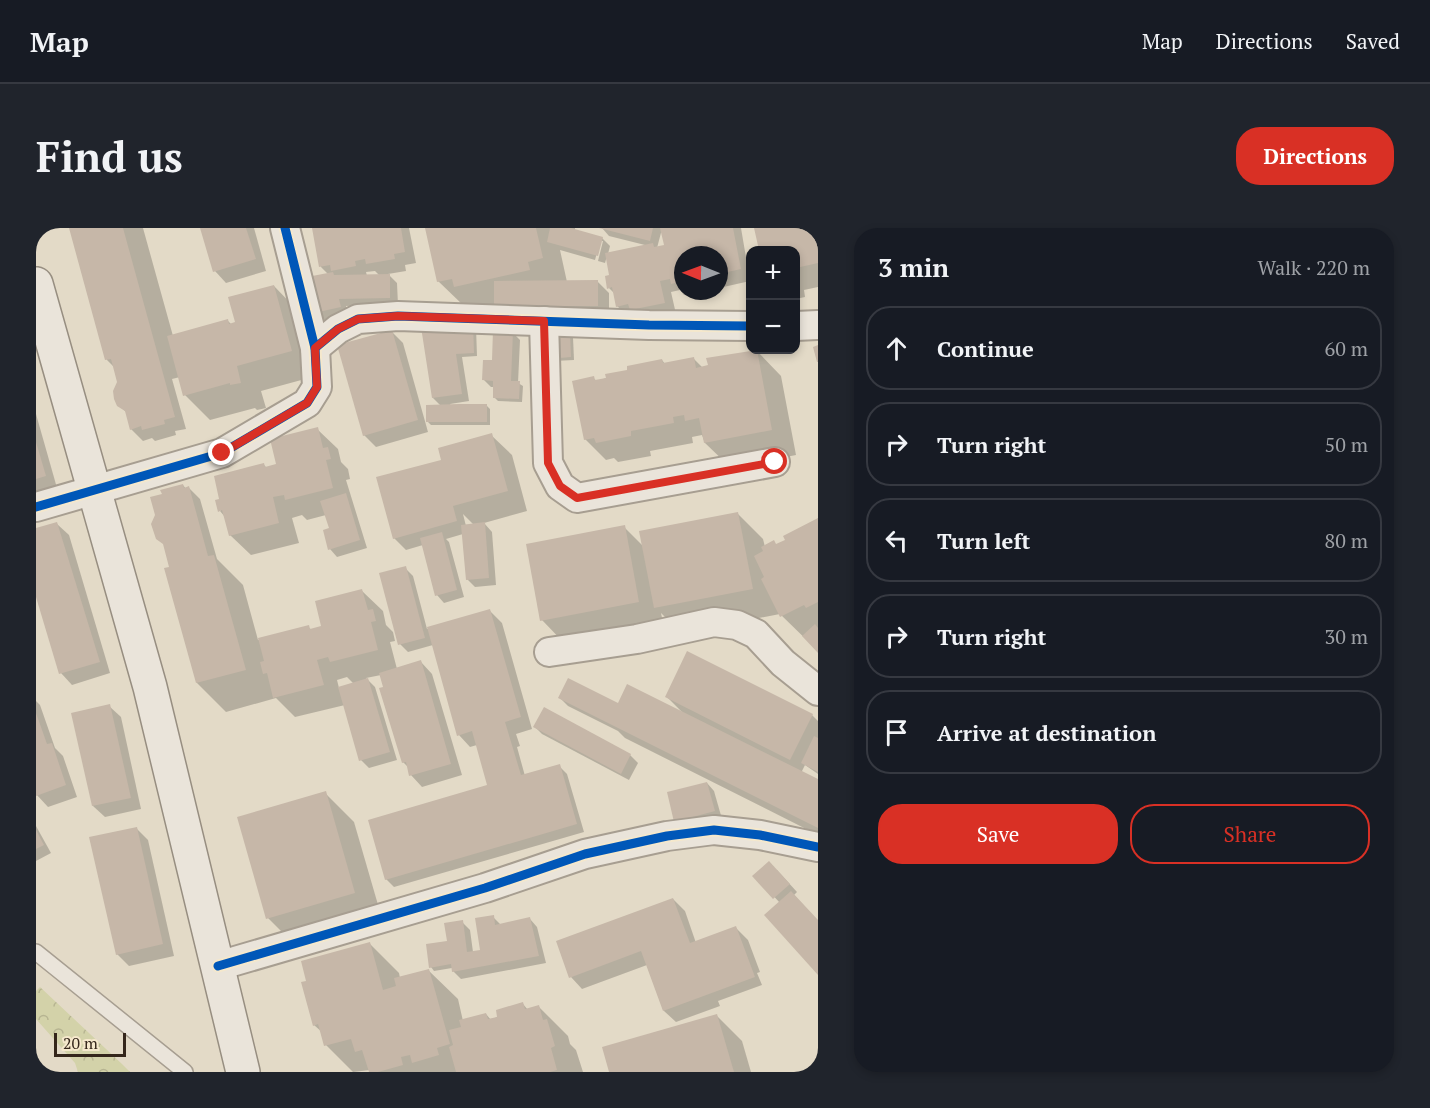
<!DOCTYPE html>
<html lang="en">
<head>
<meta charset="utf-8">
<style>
	:root { --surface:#171b24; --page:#20242c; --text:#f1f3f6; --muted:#9ea1a6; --line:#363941; --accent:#d93025 }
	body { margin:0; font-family:"PT Serif",serif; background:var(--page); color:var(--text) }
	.controls { position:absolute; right:18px; top:18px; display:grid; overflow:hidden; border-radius:12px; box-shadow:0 3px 9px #0003 }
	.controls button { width:54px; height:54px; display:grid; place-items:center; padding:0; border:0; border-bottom:2px solid var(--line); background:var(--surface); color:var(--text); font:30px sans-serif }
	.compass { position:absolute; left:638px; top:18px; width:54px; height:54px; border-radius:50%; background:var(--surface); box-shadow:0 3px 9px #0003; rotate:271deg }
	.scale { position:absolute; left:18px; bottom:15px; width:72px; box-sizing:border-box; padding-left:6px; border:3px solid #34261b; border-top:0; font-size:16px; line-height:21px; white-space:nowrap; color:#34261b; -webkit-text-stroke:4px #f5e8cc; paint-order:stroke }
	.stop { position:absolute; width:18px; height:18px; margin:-14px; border:4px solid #d93025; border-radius:50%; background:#fff }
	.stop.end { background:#d93025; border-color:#fff; box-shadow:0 2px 6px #0008 }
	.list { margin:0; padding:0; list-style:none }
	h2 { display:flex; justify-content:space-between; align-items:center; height:78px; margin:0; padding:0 24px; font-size:26px }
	h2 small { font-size:20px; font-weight:400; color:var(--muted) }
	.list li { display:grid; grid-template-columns:39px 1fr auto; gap:18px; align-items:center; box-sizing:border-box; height:84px; margin:0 12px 12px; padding:0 12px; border:2px solid var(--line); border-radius:24px }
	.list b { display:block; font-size:22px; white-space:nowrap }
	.list em { font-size:20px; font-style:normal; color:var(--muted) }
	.actions { display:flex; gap:12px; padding:18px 24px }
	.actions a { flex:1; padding:14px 0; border:2px solid var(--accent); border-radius:24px; text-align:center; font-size:21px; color:var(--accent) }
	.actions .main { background:var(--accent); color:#fff }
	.icon { flex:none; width:33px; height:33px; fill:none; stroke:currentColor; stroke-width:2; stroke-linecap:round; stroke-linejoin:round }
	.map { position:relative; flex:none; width:782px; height:844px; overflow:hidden; border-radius:24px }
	header { display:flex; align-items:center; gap:36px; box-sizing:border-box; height:84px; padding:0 30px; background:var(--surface); border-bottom:2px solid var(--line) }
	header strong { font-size:28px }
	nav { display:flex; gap:33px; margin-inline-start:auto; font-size:21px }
	.intro { display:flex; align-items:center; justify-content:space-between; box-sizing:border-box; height:144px; padding:0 36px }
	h1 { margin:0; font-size:42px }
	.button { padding:15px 27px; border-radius:24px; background:var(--accent); color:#fff; font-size:21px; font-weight:700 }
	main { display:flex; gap:36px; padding:0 36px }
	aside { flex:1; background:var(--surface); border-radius:24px; box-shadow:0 3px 9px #0003 }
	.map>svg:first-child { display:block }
	.forest { fill:url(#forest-crowns) }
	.shadow { fill:#0003; fill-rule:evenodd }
	.building { fill:#c6b7a8 }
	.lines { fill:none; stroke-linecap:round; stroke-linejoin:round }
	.lane-casing { stroke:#a79e91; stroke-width:18 }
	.street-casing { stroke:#a79e91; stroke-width:32 }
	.secondary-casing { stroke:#978e81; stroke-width:36 }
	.lane { stroke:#eae4da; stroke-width:15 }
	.street { stroke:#eae4da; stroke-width:28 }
	.secondary { stroke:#eae4da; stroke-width:33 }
	.cycleway-casing { stroke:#f5e8cc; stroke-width:13 }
	.cycleway { stroke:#0057b8; stroke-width:9 }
	.route { stroke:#d93025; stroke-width:8 }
</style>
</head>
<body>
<header>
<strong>Map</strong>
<nav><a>Map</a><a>Directions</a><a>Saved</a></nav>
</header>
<div class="intro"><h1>Find us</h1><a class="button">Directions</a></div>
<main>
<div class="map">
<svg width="782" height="844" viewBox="0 0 782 844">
	<defs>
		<pattern id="forest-crowns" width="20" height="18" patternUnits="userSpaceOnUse" patternTransform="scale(1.5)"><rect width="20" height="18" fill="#d3d2a9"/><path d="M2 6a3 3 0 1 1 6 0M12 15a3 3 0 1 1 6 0" fill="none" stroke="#b6b491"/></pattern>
	</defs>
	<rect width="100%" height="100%" fill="#e3dac7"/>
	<!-- forest -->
	<path class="forest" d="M4,759L86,836L94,844H42L39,835L0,791V763Z"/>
	<!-- shadow -->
	<g class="shadow">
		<path d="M35,0H107L137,108L192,93L196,97L201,95L238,58L263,84L280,148L225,163L230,180L221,182L219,180L174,192L149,167L144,149L136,151L150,201L139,203L140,207L119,213L116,210L107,213L95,201L91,185L83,177L82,154L78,139L71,132Z"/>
		<path d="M166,0H218L230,43L190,55L179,43Z"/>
		<path d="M278,0H373L380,35L369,37L370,43L352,46L361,55L362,77L310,78L311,87L288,92L280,84L292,46L285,39ZM339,43L343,47L331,48L330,44Z"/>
		<path d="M391,0H539V3L566,10L574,18L572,26L613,18L573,8L566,0H705L714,53L683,60V27H647V63H666L648,67L644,62L635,64L640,86L593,89L581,78L579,66L573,60L575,48L571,28L569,35L562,33L567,13H564L559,32L524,22L531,54L561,53L573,65V89L444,83L438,76L428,78L402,53ZM626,1L629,19L621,20Z"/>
		<path d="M720,0H782V59L768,62L769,69L760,71V22H724Z"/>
		<path d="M415,96L440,99L441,128L426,129L433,173L414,176L415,178H451L454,181V197H395L391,193L405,178L397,170Z"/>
		<path d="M356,104L367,115L392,204L340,219L328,207Z"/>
		<path d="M476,104L484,112L482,155L487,158L486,174L462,173L458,169V159H455L448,152Z"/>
		<path d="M534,106L537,109L538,132L518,133Z"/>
		<path d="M720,122L745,148L760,227L695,240L669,215L666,207L656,209L657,215L614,223L615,228L582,234L578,230L570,232L549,211L557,150L561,153L626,132L629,136L658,131L667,140Z"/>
		<path d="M0,186L21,260L0,266Z"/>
		<path d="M281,201L302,221L305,234L312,241L314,251L310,252L331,320L301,329L294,321L295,301L290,287L271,292L266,287L256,290L263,315L215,327L194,307L189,289L184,283L228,237L231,240L242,237Z"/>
		<path d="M455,207L476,227L491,283L448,295L456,304L460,357L439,359L431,351L427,306L410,311L413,314L428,369L408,375L401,367L387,317L370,322L358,310L404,234ZM427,286L438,297L430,298Z"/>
		<path d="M147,257L150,261L153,260L164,271L181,331L207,357L222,412L272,399L276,402L287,399L326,363L347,383L350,397L357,404L359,413L354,414L361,441L385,434L396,446L426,547L386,559L375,547L373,540L367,534L345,447L330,450L339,459L361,532L333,540L325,532L309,477L259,489L240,470L190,484L161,455L130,342L135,340L128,267ZM311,449L318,456L303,460L301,452Z"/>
		<path d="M702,286L727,311L729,319L741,318L782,291V423L744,386L645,405L625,385L628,399L531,418L506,392L588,299L608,319Z"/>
		<path d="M21,296L33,307L74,445L36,457L25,445L0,364V302Z"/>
		<path d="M369,340L377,348L391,401L454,383L466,395L496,501L480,506L484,518L481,519L489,548L523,538L531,546L548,604L358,659L350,651L453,558L441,517L434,519L423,507L397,417L372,424L364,416Z"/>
		<path d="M630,468L776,487L782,493V546L769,537L765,545L782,553V607L589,510L582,503L532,478L524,470L647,485Z"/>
		<path d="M0,473L4,477L19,520L27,528L41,569L12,579L0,566Z"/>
		<path d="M73,478L85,489L105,581L69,589L57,578Z"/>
		<path d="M499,499L594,527L602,535L593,552L506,506Z"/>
		<path d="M671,555L678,563L686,591L640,593Z"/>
		<path d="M289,565L318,594L347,694L261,719L232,690Z"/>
		<path d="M0,598L15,625L0,633Z"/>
		<path d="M100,600L112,612L138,728L93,738L81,726Z"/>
		<path d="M741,642L761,664L758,667L782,693V745L744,675L719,648Z"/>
		<path d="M637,671L649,683L660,715L700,700L712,712L724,744L721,745L726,757L682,773L684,778L640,794L628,783L611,737L546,761L535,749Z"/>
		<path d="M457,689L465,697L494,691L501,699L510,735L425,751L417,743L416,740L398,743L395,739L426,694L434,702L437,724L446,723Z"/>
		<path d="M334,716L363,745L364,750L392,742L422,771L427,793L450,786L455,792L487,776L492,782L503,779L532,808L534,816L540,822L547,844H334V842L317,844L290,817L287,805L278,797Z"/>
		<path d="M681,788L706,813L715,844H575Z"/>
	</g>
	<!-- building -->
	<g class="building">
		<path d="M33,0H87L139,189L128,192L129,196L106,202L105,198L94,202L89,183L81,178L78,171L77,163L81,154L75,131L69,132Z"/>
		<path d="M164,0H210L220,31L177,44Z"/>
		<path d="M276,0H365L369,24L358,26L359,31L330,36L329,31L319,33L320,38L295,43L294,37L283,39Z"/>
		<path d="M389,0H500L507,30L492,34L494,42L418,59L416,51L401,54Z"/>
		<path d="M514,0H535L567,9L562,28L511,14Z"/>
		<path d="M563,0H617L614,13Z"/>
		<path d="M624,0H697L705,41L683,46V27H647V53L635,56L634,51L624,53L629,75L594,82L592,76L580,79L576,59L571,61L569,48L573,47L569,25L617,15L618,19L628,17Z"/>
		<path d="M718,0H782V35L760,40V22H723Z"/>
		<path d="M297,44L298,47L354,46V70L303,71L305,79L278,85L271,49Z"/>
		<path d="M562,52V78L458,79V53Z"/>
		<path d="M238,57L256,123L201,138L205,155L194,157V155L147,168L131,108L192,91L193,96L199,94L192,69Z"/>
		<path d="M437,94L438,125L420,126L426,166L396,170L385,99Z"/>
		<path d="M356,102L382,192L327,208L301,117Z"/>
		<path d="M457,102L477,103L475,153H484L483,171L457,170V153L446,152L447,132H456Z"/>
		<path d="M534,104L535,129L513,131L511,105Z"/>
		<path d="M782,117V134H781L777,119Z"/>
		<path d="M721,122L736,202L668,215L663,190L649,193L648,187L637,189L638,195L595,203V208L560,215L558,210L548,212L536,153L558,148L559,152L570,150L569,146L591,142V138L626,131L627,135L658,129L660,140L672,137L670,130Z"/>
		<path d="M423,176H451V194H390V177Z"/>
		<path d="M282,199L287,220L292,219L295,231L290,232L297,260L249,272L248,267L237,269L243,295L193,308L186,282L182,284L179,272L183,271L178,248L228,235L229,239L240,236L234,211Z"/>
		<path d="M456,205L472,263L417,278L421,293L357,311L340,249L405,232L402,220Z"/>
		<path d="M0,214L10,248L0,251Z"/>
		<path d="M147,256L148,260L153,258L172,328L178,327L210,442L160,455L128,340L133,339L127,316L120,311L115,296L119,287L114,269L126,266L124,262Z"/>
		<path d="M310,265L324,312L292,322L287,302L293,300L284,273Z"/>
		<path d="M702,284L717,361L618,380L603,303Z"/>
		<path d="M782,290V374L770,380L768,377L744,389L725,351L728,349L718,328L727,323L725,319L738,312L740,316L749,312L747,308Z"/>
		<path d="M21,294L64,434L23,446L0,369V300Z"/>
		<path d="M449,294L453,350L430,352L425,297Z"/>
		<path d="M589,297L603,374L504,393L490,316Z"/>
		<path d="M406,304L421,362L399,368L384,310Z"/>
		<path d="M370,338L389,410L362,417L343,345Z"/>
		<path d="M326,361L332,382L337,381L340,393L335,394L342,422L294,434L292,429L281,432L288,457L237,470L231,445L227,446L224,434L228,433L222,410L273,397L274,401L285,398L279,373Z"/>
		<path d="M454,381L485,489L469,494L485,547L524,536L541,596L349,652L332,592L451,557L436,503L421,508L391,399Z"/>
		<path d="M779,396L782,400V425L766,408Z"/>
		<path d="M651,423L777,486L754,532L629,469Z"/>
		<path d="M385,432L415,536L373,548L370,534L366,535L343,460L347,459L343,445Z"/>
		<path d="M332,450L354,524L323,533L302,459Z"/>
		<path d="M532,450L582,475L591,456L782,551V600L522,470Z"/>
		<path d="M74,476L95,570L56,578L35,485Z"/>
		<path d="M508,479L595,526L585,546L497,499Z"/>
		<path d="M0,485L11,516L16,515L30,557L0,568Z"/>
		<path d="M778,508L782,510V544L765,535Z"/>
		<path d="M671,554L679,583L638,594L631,564Z"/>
		<path d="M290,563L319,665L230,691L201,589Z"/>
		<path d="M101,599L127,716L80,727L53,609Z"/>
		<path d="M0,602L8,617L0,621Z"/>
		<path d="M733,633L754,656L737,671L716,648Z"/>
		<path d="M755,663L782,692V747L728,687Z"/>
		<path d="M637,670L654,715L700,698L719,749L627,783L605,723L533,750L520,713Z"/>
		<path d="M458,687L459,697L494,689L503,728L416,744L415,736L393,740L390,716L411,713L408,695L427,692L431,724L444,722L439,690Z"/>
		<path d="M334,714L347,762L360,758L358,750L393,741L414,816L401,820L403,827L376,835L374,827L365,829L367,837L342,844H333L326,822L319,824L315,811L288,818L282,796L277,798L265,754L270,753L265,733Z"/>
		<path d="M487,774L489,781L503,777L507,792L511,791L519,818L515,820L521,842L514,844H420L413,819L417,817L413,802L425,799L423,792L450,785L452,791L461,789L460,782Z"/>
		<path d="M681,786L698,844H573L566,819Z"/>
	</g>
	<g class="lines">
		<defs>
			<path id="lane" d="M0,724L149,844"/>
			<g id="street">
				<path d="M508,93L512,235L524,258L541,270L739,234"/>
				<path d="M760,98L782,97"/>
				<path d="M279,120L302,101L322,91L362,88L613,97L714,98"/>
				<path d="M0,279L186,225L271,175L281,159L279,120L249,0"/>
				<path d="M513,424L601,411L678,394L701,397L720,406L747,435L782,463"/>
				<path d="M182,738L449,660L549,626L631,608L678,602L724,607L782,619"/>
			</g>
			<path id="secondary" d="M0,56L114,459L207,844"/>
		</defs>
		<!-- lane casing -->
		<use href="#lane" class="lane-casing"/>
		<!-- street casing -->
		<use href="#street" class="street-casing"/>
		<!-- secondary casing -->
		<use href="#secondary" class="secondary-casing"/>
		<!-- lane -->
		<use href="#lane" class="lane"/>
		<!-- street -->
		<use href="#street" class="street"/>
		<!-- secondary -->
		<use href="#secondary" class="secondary"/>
		<defs>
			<g id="cycleway">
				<path d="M279,120L302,101L322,91L362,88L613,97L714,98"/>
				<path d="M0,279L186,225L271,175L281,159L279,120L249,0"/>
				<path d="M182,738L449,660L549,626L631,608L678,602L724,607L782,619"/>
			</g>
		</defs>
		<!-- cycleway casing -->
		<use href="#cycleway" class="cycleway-casing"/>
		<!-- cycleway -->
		<use href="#cycleway" class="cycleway"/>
	</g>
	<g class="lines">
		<!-- route -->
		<path class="route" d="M186,225L271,175L281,159L279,120L302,101L322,91L362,88L508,93L512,235L524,258L541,270L739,234"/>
	</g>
</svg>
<div class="controls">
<button>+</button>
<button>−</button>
</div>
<svg class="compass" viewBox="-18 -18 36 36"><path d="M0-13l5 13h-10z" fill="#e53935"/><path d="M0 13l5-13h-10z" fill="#9ea1a6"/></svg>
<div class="scale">20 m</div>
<div class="stop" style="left:739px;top:234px"></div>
<div class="stop end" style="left:186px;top:225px"></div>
</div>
<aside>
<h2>3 min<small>Walk · 220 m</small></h2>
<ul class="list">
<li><svg class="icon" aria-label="ahead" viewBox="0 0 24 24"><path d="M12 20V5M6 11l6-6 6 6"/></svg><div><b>Continue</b></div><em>60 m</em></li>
<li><svg class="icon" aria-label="right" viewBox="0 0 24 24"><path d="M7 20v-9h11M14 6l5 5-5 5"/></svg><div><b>Turn right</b></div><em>50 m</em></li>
<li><svg class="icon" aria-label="left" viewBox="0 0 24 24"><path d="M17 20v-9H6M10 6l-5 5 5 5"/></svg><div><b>Turn left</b></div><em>80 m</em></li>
<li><svg class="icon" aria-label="right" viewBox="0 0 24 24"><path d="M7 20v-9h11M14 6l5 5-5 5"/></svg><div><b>Turn right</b></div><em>30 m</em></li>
<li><svg class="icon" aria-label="arrive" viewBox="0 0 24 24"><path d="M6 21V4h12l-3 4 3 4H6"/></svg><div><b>Arrive at destination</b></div></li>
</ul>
<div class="actions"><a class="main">Save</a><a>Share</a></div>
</aside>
</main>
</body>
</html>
